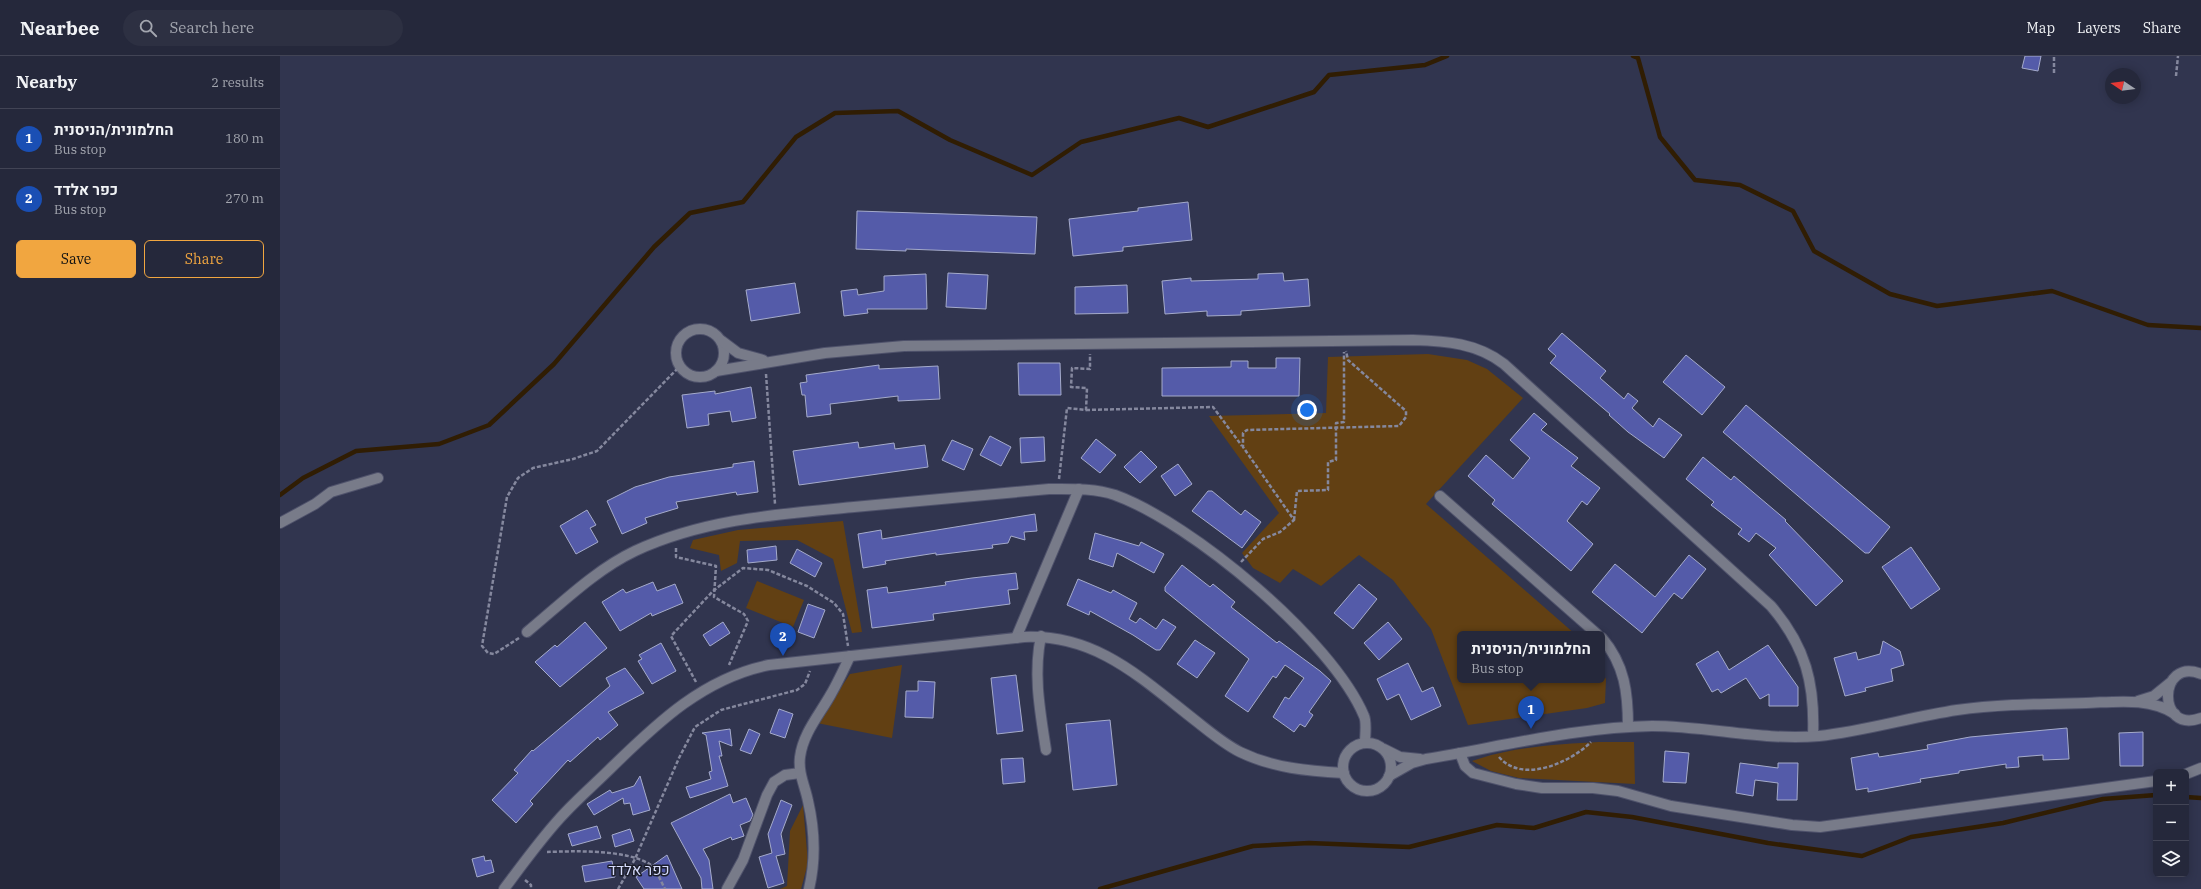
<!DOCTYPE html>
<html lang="en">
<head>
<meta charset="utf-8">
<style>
	:root { --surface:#25283b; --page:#2d3042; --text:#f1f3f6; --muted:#a3a6af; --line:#424455; --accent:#f1a640 }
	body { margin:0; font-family:"IBM Plex Serif",Heebo,serif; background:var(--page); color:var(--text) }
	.controls { position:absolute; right:12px; bottom:12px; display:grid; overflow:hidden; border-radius:6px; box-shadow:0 2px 10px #0003 }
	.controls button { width:36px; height:36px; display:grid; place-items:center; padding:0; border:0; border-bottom:1px solid var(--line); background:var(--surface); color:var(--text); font:20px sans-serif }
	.compass { position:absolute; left:1825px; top:12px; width:36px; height:36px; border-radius:50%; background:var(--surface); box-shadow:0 2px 10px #0003; rotate:283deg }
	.you { position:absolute; left:1027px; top:354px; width:14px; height:14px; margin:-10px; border:3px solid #fff; border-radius:50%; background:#1a73e8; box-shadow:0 0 0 6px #1a73e833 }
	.badge { display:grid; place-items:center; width:26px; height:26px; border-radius:50%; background:var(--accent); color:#fff; font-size:13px; font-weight:700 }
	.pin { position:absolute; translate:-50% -33px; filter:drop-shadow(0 1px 2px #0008) }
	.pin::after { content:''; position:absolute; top:21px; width:14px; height:12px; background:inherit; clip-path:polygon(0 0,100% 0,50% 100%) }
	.popup { position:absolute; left:1177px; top:575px; width:148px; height:52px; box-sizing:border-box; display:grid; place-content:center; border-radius:6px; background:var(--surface); filter:drop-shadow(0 1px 3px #0005); font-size:13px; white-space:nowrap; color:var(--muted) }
	.popup b { font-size:15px; color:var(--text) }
	.popup::after { content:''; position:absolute; left:50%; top:100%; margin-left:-8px; border:8px solid transparent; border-top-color:var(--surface) }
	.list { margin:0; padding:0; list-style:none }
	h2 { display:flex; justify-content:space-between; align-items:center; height:52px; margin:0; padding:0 16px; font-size:17px }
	h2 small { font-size:13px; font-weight:400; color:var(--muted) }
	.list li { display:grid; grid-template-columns:26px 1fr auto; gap:12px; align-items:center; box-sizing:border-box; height:60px; padding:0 16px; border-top:1px solid var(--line) }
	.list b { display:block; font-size:15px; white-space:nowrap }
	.list p { margin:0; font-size:13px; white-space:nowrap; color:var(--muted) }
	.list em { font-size:13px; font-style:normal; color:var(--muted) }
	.actions { display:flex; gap:8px; padding:12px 16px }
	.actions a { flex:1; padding:9px 0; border:1px solid var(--accent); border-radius:6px; text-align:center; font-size:14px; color:var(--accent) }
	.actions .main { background:var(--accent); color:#111 }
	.icon { flex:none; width:22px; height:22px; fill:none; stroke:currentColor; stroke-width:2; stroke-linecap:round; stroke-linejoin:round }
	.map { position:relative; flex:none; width:1921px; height:833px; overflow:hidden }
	header { display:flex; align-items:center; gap:24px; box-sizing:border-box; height:56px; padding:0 20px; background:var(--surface); border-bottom:1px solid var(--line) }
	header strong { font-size:19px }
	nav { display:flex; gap:22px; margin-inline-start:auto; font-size:14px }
	.search { width:280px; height:36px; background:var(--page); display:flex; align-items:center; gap:10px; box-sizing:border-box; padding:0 14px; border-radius:22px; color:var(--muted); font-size:15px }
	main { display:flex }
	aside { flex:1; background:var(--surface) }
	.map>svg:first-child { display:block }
	.green { fill:#624013 }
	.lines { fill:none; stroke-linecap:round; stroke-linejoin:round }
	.stream { stroke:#301d03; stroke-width:4.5 }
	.building { fill:#545ba9; stroke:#a5abcb }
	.minor-casing { stroke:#4f526b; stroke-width:12 }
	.path { stroke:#85889e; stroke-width:2.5; stroke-dasharray:4 2; stroke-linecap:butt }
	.minor { stroke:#787b89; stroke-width:10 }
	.labels { text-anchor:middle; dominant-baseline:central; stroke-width:3; stroke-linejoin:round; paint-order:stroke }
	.quarter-label { font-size:15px; fill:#d6dcfd; stroke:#1b1d29 }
</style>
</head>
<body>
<header>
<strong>Nearbee</strong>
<div class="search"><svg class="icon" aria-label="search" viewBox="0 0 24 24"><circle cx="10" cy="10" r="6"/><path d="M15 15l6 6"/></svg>Search here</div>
<nav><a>Map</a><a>Layers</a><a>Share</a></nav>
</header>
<main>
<aside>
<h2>Nearby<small>2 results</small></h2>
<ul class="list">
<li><span class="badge" style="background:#1a4fb4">1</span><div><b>החלמונית/הניסנית</b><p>Bus stop</p></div><em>180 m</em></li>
<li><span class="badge" style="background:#1a4fb4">2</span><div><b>כפר אלדד</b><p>Bus stop</p></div><em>270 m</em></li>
</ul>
<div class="actions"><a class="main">Save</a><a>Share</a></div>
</aside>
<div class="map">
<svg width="1921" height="833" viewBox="0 0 1921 833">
	<rect width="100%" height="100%" fill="#31354f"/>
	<!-- green -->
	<g class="green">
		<path d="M1148,298L1187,304L1207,313L1243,342L1146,448L1295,578H1180V624H1322V616L1326,623L1325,647L1307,652L1188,669L1151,573L1113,524L1079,499L1041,530L1013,513L1000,527L973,512L962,497L999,457L929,360L1046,357L1048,301Z"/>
		<path d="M563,465L582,576L572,577L553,503L517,484L460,485L457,507L441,515L439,499L410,492L413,484L458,474Z"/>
		<path d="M477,525L524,544L513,571L466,552Z"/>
		<path d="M622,609L612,682L537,667L570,618Z"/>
		<path d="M1319,686H1354L1355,728L1239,722L1211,715L1192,705C1230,691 1279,688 1319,686Z"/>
		<path d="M523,749L528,807L521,833H500L507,830L510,775Z"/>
	</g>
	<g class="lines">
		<!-- stream -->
		<g class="stream">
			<path d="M1353,0L1358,2L1380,81L1415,124L1460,129L1513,155L1534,195L1610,238L1657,250L1772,235L1868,269L1921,272"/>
			<path d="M0,439L23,422L76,395L159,388L209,369L274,308L374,191L410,157L463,146L516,81L555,57L618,55L670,84L752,119L801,86L899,62L928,71L1034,36L1049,19L1145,9L1167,0"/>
			<path d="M1906,741L1921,742"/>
			<path d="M820,833L973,790L1029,787L1129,791L1217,769L1254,772L1306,756L1352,761L1488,787L1582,800L1631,781L1723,767L1823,743L1876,739"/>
		</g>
	</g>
	<!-- building -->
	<g class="building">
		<path d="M1745,0H1761L1758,15L1742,12Z"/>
		<path d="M908,146L912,184L843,191V195L793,200L789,163L858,155V152Z"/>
		<path d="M577,155L757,161L755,198L626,193V195L576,193Z"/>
		<path d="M668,217L708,219L706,253L666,251Z"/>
		<path d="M1003,217L1004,225L1028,223L1030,250L961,255V259L927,260V255L885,258L882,225L911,222V225L978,223V218Z"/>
		<path d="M646,218L647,253H587L588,257L564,260L561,235L577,233L578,239L604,235V220Z"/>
		<path d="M515,227L520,257L471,265L466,234Z"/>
		<path d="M847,229L848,257L795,258V231Z"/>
		<path d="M1282,277L1326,315L1320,322L1344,343L1348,337L1358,345L1352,352L1373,371L1379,362L1402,379L1384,402L1348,376L1329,359L1330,358L1270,307L1276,300L1268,293Z"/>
		<path d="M1406,299L1445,331L1422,359L1383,326Z"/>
		<path d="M996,302H1020L1019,340H882V312L951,311V305H968V312H996Z"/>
		<path d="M738,307H780L781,339H739Z"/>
		<path d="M599,309V313L658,310L660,343L618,345V340L550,348L551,358L527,361L525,339H522L520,327L527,326L526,319Z"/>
		<path d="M471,331L476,362L452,366L450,355L428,358L429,369L407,372L402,339L435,335V338Z"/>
		<path d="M1466,349L1610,471L1589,497H1585L1443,376Z"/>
		<path d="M1254,357L1267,368L1261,374L1298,402L1291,410L1320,432L1307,449L1302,445L1287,465L1313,488L1291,515L1212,448L1215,444L1188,420L1206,399L1233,423L1250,402L1230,384Z"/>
		<path d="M710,380L731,391L721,410L700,399Z"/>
		<path d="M764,381L765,405L741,407L740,382Z"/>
		<path d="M816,383L836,399L820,417L801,402Z"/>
		<path d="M672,384L693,393L684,414L662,404Z"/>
		<path d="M578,386L579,392L614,387L615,393L645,389L648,411L519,429L513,395Z"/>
		<path d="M861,395L877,411L860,427L844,411Z"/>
		<path d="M1423,401L1451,424L1454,420L1506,464L1505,465L1563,525L1536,550L1489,499L1496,492L1476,477L1469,486L1458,478L1462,473L1431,449L1434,446L1406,423Z"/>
		<path d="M474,405L478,436L457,439L456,436L396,446L398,452L365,462L367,467L342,478L327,445L355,431L389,421L453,411V408Z"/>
		<path d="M898,408L912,428L895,440L881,420Z"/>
		<path d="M928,435H932L961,459L965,454L981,466L962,492L912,455Z"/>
		<path d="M307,454L316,469L310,472L318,486L296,498L280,470Z"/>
		<path d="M755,458L757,475L744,476L745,484L731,480L728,487L712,489L713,492L656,499V497L605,505L606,508L583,512L578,478L601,474L602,483Z"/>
		<path d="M815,477L859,490L861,486L884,498L874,517L837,497L833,511L809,503Z"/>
		<path d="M496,490L497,504L468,507L467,494Z"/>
		<path d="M1631,491L1660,533L1631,553L1602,511Z"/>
		<path d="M517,493L542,507L535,521L510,507Z"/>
		<path d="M1409,499L1426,513L1402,543L1394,537L1362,577L1312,536L1335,508L1375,541Z"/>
		<path d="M902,509L930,531L933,528L955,546L951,551L997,587L999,585L1040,615L1051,625L1029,656L1033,659L1025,671L1020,668L1014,676L993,661L1005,641L1009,643L1024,622L1005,609L996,622L993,620L968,656L945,640L969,603L885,535V531Z"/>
		<path d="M736,517L738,533L728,534L730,548L653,558L654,564L592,572L587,534L607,531L608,537L666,529L665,526L692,522Z"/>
		<path d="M798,523L831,537L833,534L857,547L849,563L856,567L860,562L876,573L883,563L896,571L880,594H876L853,579L810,555L809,559L787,549Z"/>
		<path d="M373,526L377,535L395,528L403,547L372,560L371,557L340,575L322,546L343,533L346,537Z"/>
		<path d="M1079,528L1097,543L1073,573L1054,557Z"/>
		<path d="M528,548L545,554L534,582L518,576Z"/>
		<path d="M305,566L327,592L280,631L255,606L275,589L277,591Z"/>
		<path d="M443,566L450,577L430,590L423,579Z"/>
		<path d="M1108,566L1122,583L1099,604L1084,587Z"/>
		<path d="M915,584L935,597L917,622L897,608Z"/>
		<path d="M1603,585L1620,595L1624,609L1611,613L1613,625L1585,632L1586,635L1565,640L1554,602L1576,596L1578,604L1600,598Z"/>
		<path d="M381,587L396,615L372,628L358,605L362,603L359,599Z"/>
		<path d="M1488,589L1518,631V650H1489V638L1480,643L1466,622L1441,637L1438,633L1432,636L1416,608L1438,595L1449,614Z"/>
		<path d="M1128,607L1142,636L1153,631L1161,650L1131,664L1119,638L1107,644L1097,623Z"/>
		<path d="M345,612L364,637L328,656L338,669L320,684L318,681L290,706L288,704L250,745L253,748L236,767L212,744L238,717L234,714L252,694L253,695L330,630L326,622Z"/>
		<path d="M736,619L743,675L717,678L711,622Z"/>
		<path d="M638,625L655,626L653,662L625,661L626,635H638Z"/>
		<path d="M499,653L513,658L505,682L490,677Z"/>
		<path d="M830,664L837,729L793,734L786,668Z"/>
		<path d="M1787,672L1789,703L1763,704V699L1738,701L1739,711L1726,712V708L1679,715V717L1640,723L1641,726L1588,736V732L1576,734L1571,702L1598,697L1599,701L1648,693L1647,689L1690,681Z"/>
		<path d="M450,673L452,690L439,685L442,700H439L448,730L410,742L406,731L431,723L429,716L432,715L426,679L422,677Z"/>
		<path d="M469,673L480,678L471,698L460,694Z"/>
		<path d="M1863,676V710H1840L1839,677Z"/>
		<path d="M1385,695L1409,697L1406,727L1383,726Z"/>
		<path d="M743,702L745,726L723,728L721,703Z"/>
		<path d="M1460,707L1498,712V707H1518L1517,744H1497L1498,727L1475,724L1473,740L1456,737Z"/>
		<path d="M360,720L370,754L353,759L350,747L344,748L343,742L314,759L307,748L330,734L332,737L354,730Z"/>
		<path d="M450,738L453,747L466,742L473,759L470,765L460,769L464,780L452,784L451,781L423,793L429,804L433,833H422L421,822L391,767Z"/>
		<path d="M501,744L512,749L501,778L505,798L496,800L504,827L488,832L479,801L492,797L488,778Z"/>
		<path d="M317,770L321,782L292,790L288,778Z"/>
		<path d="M350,773L354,785L335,791L332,779Z"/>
		<path d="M387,799L402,833H364L356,821Z"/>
		<path d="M204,800L205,805L211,804L214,816L197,821L192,803Z"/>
		<path d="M332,805L335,821L305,826L302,810Z"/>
	</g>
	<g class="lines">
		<defs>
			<g id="minor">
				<circle cx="420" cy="297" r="24"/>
				<path d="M442,285L458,297L483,304"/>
				<path d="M436,315L545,297L624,290L1133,284C1166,285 1197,287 1224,308L1491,550C1526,591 1535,628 1533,680"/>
				<path d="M1160,440L1317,578"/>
				<path d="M0,467L35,448L51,436L98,422"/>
				<path d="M247,576C281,548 315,514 355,495C424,463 499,458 574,451C639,445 704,439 769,433C791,433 814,432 835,439C912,467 1052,584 1084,660C1087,666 1085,679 1085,687"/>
				<path d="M761,580C753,618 760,655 766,694"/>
				<path d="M736,582L799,433"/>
				<path d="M1322,582C1345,609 1348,637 1348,671"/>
				<path d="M1921,618C1878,600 1876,679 1921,662"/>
				<path d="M1858,645L1874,640L1890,627"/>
				<circle cx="1087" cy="711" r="24"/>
				<path d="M1104,693L1120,701L1140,703"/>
				<path d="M1180,697L1185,710L1193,717L1236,728L1262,732H1313L1338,735L1391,750L1512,769L1540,771L1876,725"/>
				<path d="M1906,718L1921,712"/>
				<path d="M1109,720L1132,707L1146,703C1219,691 1298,671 1372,670C1428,670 1483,685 1539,680C1585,675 1631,661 1677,654C1720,648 1763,648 1806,647C1836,646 1869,641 1895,658"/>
				<path d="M224,833C242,809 260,784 280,762C296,744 315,728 332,711C378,666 424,622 489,609L744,581C817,578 862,623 916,665C930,676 944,688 960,696C993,712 1028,715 1064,717"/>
				<path d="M447,833L463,804L487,739L494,726L505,719L520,717"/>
				<path d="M529,833C536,803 535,775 528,745C525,730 518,717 520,701C523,677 540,658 551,638C558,626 564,613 570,600"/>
			</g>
		</defs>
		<!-- minor casing -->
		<use href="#minor" class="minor-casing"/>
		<!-- path -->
		<g class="path">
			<path d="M1774,17V0"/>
			<path d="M1896,20L1898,0"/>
			<path d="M486,318L495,448"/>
			<path d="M806,354L933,351L962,390"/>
			<path d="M779,423L787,352L806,354L807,332L791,331L792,312L810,313V298"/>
			<path d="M1014,464L1017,435L1048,434V406L1056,404V367L1064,366V296"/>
			<path d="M396,492V501L436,510L434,541L464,558L468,565L449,609"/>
			<path d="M961,506L983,483L1000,476L1014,464L963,391V377L967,374L1119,370L1126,361V355L1068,304L1066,295"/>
			<path d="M239,582L214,598L208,597L202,590L227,441L238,422L253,412L293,403L317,395L400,310"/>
			<path d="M416,626L391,580L433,535L463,512L488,514L527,530L554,547L563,558L568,590"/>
			<path d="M1219,701C1242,728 1290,707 1311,686"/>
			<path d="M267,796C294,795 347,793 371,809C377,814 381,826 385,833"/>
			<path d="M245,824L251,829V833"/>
			<path d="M338,833L355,803L399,702L415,671L441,654L517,634L525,628L530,615"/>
		</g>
		<!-- minor -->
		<use href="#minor" class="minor"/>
	</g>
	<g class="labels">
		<!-- quarter labels -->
		<g class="quarter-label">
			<text x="359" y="813">כפר אלדד</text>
		</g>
	</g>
</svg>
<div class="controls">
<button>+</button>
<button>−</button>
<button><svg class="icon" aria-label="layers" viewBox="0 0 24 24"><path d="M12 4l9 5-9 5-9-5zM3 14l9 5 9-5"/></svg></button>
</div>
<svg class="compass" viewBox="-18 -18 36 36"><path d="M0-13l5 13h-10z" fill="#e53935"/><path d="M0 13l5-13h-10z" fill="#a3a6af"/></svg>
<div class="you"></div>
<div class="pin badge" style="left:1251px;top:673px;background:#1a4fb4">1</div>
<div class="popup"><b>החלמונית/הניסנית</b>Bus stop</div>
<div class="pin badge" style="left:503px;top:600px;background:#1a4fb4">2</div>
</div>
</main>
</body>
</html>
